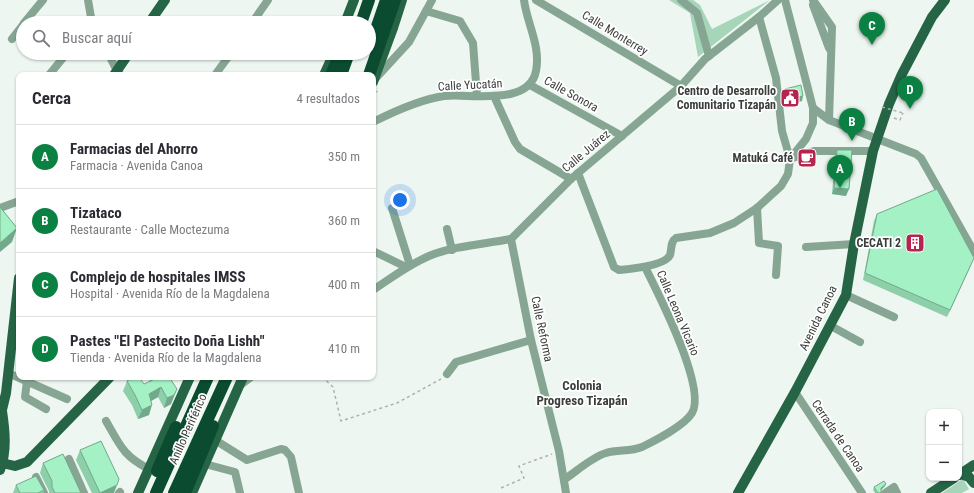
<!DOCTYPE html>
<html lang="es">
<head>
<meta charset="utf-8">
<style>
	:root { --surface:#fff; --page:#f2f2f3; --text:#2b2b33; --muted:#7c7c81; --line:#e1e1e2; --accent:#0b8043 }
	body { margin:0; font-family:"Roboto Condensed",sans-serif; background:var(--page); color:var(--text) }
	.controls { position:absolute; right:12px; bottom:12px; display:grid; overflow:hidden; border-radius:8px; box-shadow:0 1px 3px #0004 }
	.controls button { width:36px; height:36px; display:grid; place-items:center; padding:0; border:0; border-bottom:1px solid var(--line); background:var(--surface); color:var(--text); font:20px sans-serif }
	.you { position:absolute; left:400px; top:200px; width:14px; height:14px; margin:-10px; border:3px solid #fff; border-radius:50%; background:#1a73e8; box-shadow:0 0 0 6px #1a73e833 }
	.badge { display:grid; place-items:center; width:26px; height:26px; border-radius:50%; background:var(--accent); color:#fff; font-size:13px; font-weight:700 }
	.pin { position:absolute; translate:-50% -33px; filter:drop-shadow(0 1px 2px #0008) }
	.pin::after { content:''; position:absolute; top:21px; width:14px; height:12px; background:inherit; clip-path:polygon(0 0,100% 0,50% 100%) }
	.list { margin:0; padding:0; list-style:none }
	h2 { display:flex; justify-content:space-between; align-items:center; height:52px; margin:0; padding:0 16px; font-size:17px }
	h2 small { font-size:13px; font-weight:400; color:var(--muted) }
	.list li { display:grid; grid-template-columns:26px 1fr auto; gap:12px; align-items:center; box-sizing:border-box; height:64px; padding:0 16px; border-top:1px solid var(--line) }
	.list b { display:block; font-size:15px; white-space:nowrap }
	.list p { margin:0; font-size:13px; white-space:nowrap; color:var(--muted) }
	.list em { font-size:13px; font-style:normal; color:var(--muted) }
	.icon { flex:none; width:22px; height:22px; fill:none; stroke:currentColor; stroke-width:2; stroke-linecap:round; stroke-linejoin:round }
	.map { position:relative; flex:none; width:974px; height:493px; overflow:hidden }
	.search { position:absolute; background:var(--surface); box-shadow:0 1px 3px #0004; left:16px; top:16px; width:360px; height:44px; display:flex; align-items:center; gap:10px; box-sizing:border-box; padding:0 14px; border-radius:22px; color:var(--muted); font-size:15px }
	.panel { position:absolute; background:var(--surface); box-shadow:0 1px 3px #0004; left:16px; top:72px; width:360px; height:308px; border-radius:8px }
	.map>svg:first-child { display:block }
	.green { fill:#a7d5ba }
	.lines { fill:none; stroke-linecap:round; stroke-linejoin:round }
	.path { stroke:#acb2ae; stroke-width:1.5; stroke-dasharray:3 3; stroke-linecap:butt }
	.minor { stroke:#86a693; stroke-width:8 }
	.major { stroke:#256546; stroke-width:10 }
	.highway { stroke:#0b4b30; stroke-width:12 }
	.path-bridge { stroke:#acb2ae; stroke-width:1.5; stroke-dasharray:3 3; stroke-linecap:butt }
	.wall { fill:#8ccfa9 }
	.shaded-wall { fill:#72a98a }
	.building { fill:#a3f1c5; stroke:#72a98a }
	.labels { text-anchor:middle; dominant-baseline:central; stroke-width:3.5; stroke-linejoin:round; paint-order:stroke }
	.street-label { font-size:12px; fill:#3a3d3b; stroke:#fff }
	.poi-label { font-size:12px; font-weight:bold; fill:#3a3d3b; stroke:#fff; text-anchor:end }
	.neighbourhood-label { font-size:13px; font-weight:bold; fill:#3a3d3b; stroke:#fff }
</style>
</head>
<body>
<div class="map">
<svg width="974" height="493" viewBox="0 0 974 493">
	<rect width="100%" height="100%" fill="#edf6f0"/>
	<!-- green -->
	<g class="green">
		<path d="M669,0H693L700,5L712,29L770,0L698,57L690,13Z"/>
		<path d="M963,479L969,489L962,493H942Z"/>
	</g>
	<g class="lines">
		<!-- path -->
		<g class="path">
			<path d="M373,94L376,95L377,91"/>
			<path d="M894,118L900,120L903,113"/>
			<path d="M322,377L333,387L341,421L397,403L441,379"/>
			<path d="M501,488L524,478L519,466L552,454"/>
		</g>
		<!-- minor -->
		<g class="minor">
			<path d="M88,0L92,23"/>
			<path d="M536,0L681,86"/>
			<path d="M681,0L697,13L709,56"/>
			<path d="M785,0L813,108L829,120L916,154L921,158L974,252"/>
			<path d="M813,0L832,27L829,120"/>
			<path d="M813,5L829,48"/>
			<path d="M426,11L460,21L473,43L477,96"/>
			<path d="M759,17L776,78L782,131L790,159L814,151H873"/>
			<path d="M24,23L43,0"/>
			<path d="M252,23L268,0"/>
			<path d="M12,39L23,25"/>
			<path d="M108,53L117,71L121,75"/>
			<path d="M49,75L67,53"/>
			<path d="M215,75L231,53"/>
			<path d="M375,79L409,42L432,0"/>
			<path d="M530,85L622,136"/>
			<path d="M494,96L515,142L520,149L571,179"/>
			<path d="M373,122C393,112 422,99 444,96C469,93 529,107 536,71C541,46 527,24 524,0"/>
			<path d="M578,173L614,267L619,270C630,269 665,266 670,255C672,249 670,242 676,238L710,233L734,223L757,208L781,186L788,174L790,159L806,139L813,123V108"/>
			<path d="M0,208L19,201"/>
			<path d="M392,208L410,265"/>
			<path d="M757,208L759,243L778,246L776,275"/>
			<path d="M447,229L452,250"/>
			<path d="M511,239L571,179L681,86L705,59L759,17L778,0"/>
			<path d="M511,239L531,340L559,451L566,493"/>
			<path d="M806,247L854,244"/>
			<path d="M373,251L406,267"/>
			<path d="M373,290C391,278 408,265 429,256C453,246 485,244 511,239"/>
			<path d="M846,295L894,317"/>
			<path d="M831,326L860,342"/>
			<path d="M8,373L67,399"/>
			<path d="M447,374L456,362L531,340"/>
			<path d="M27,381L25,397L46,409"/>
			<path d="M239,386L251,377"/>
			<path d="M795,392L862,493"/>
			<path d="M106,421C120,445 123,456 149,469"/>
			<path d="M215,440L247,460L281,449L285,450L291,457L299,493"/>
			<path d="M69,459L84,493"/>
			<path d="M205,464L235,472L240,493"/>
			<path d="M36,477L44,493"/>
			<path d="M565,479C577,471 592,457 606,453C617,449 630,452 642,447C656,440 684,426 692,413C707,388 658,293 645,267"/>
			<path d="M119,493L120,492"/>
			<path d="M885,493L894,487L897,493"/>
		</g>
		<!-- major -->
		<g class="major">
			<path d="M149,23L165,0"/>
			<path d="M345,23L354,0"/>
			<path d="M114,75L129,53"/>
			<path d="M324,75L334,53"/>
			<path d="M373,82L393,28L402,0"/>
			<path d="M0,418L6,393L19,278"/>
			<path d="M2,463L15,466L27,462L110,377"/>
			<path d="M0,470C7,451 5,431 2,411"/>
			<path d="M961,474L969,477L974,483"/>
			<path d="M959,475L974,465"/>
			<path d="M138,493L190,377"/>
			<path d="M192,493L243,377"/>
			<path d="M738,493L795,392L846,295L854,244L873,151L889,104L902,74L932,17L945,0"/>
			<path d="M931,493L954,478"/>
		</g>
		<!-- highway -->
		<g class="highway">
			<path d="M361,23L369,0"/>
			<path d="M373,38L386,0"/>
			<path d="M331,75L340,53"/>
			<path d="M341,75L349,53"/>
			<path d="M369,75L395,0"/>
			<path d="M157,471L176,427"/>
			<path d="M156,493L208,377"/>
			<path d="M174,493L227,377"/>
			<path d="M185,493L213,426"/>
		</g>
		<!-- path-bridge -->
		<path class="path-bridge" d="M882,107L903,113"/>
	</g>
	<!-- wall -->
	<g class="wall">
		<path d="M785,89L802,101L785,105L783,94Z"/>
		<path d="M837,150L846,196L832,194L835,156Z"/>
		<path d="M877,214L971,265L947,317L863,280L874,221Z"/>
		<path d="M148,377H169L177,389L171,404L164,408L158,397L151,401L149,415L138,419L132,405L123,391L127,381L144,384L150,382Z"/>
		<path d="M80,450L114,493H92L76,460Z"/>
		<path d="M43,463L81,493H49V491L40,473Z"/>
		<path d="M886,484L885,486L881,490V493H875L873,490L874,487Z"/>
		<path d="M16,485L44,490L43,493H13Z"/>
	</g>
	<!-- shaded-wall -->
	<g class="shaded-wall">
		<path d="M803,96L802,101L785,105L786,100Z"/>
		<path d="M834,188L849,189L846,196L832,194Z"/>
		<path d="M17,228L12,242L0,252V243Z"/>
		<path d="M974,258L971,265L947,317L950,310Z"/>
		<path d="M161,387L158,397L146,404L149,394Z"/>
		<path d="M177,389L171,404L164,408L167,398Z"/>
		<path d="M152,405L149,415L138,419L142,410Z"/>
		<path d="M886,484L885,486L880,491L881,488Z"/>
		<path d="M117,485L114,493H100Z"/>
	</g>
	<!-- building -->
	<g class="building">
		<path d="M801,85L803,96L786,100L785,89Z"/>
		<path d="M837,150H852L849,189L834,188Z"/>
		<path d="M937,189L974,258L950,310L865,273L877,214Z"/>
		<path d="M0,207L17,228L0,243Z"/>
		<path d="M134,377H139L144,384L157,378L156,377H169L177,389L174,395L167,398L161,387L149,394L152,405L142,410L135,395L127,381Z"/>
		<path d="M101,441L119,479L117,485L100,493L80,450Z"/>
		<path d="M63,454L81,493H55L52,487V481L43,463Z"/>
		<path d="M36,476L44,490L38,493H20L16,485Z"/>
		<path d="M884,481L886,484L881,488V493H878L874,487Z"/>
	</g>
	<!-- icons -->
	<defs>
		<symbol id="civic-square" viewBox="-11 -11 22 22"><rect x="-9" y="-9" width="18" height="18" rx="4" fill="#b52550" stroke="#fff"/><path d="M-.6-6.5H3V-4.5H.6V-3L4-1V1h2V6H-6V1h2V-1L-.6-3ZM-1.2 2.5V6h2.4V2.5Z" fill="#fff"/></symbol>
		<symbol id="cafe-square" viewBox="-11 -11 22 22"><rect x="-9" y="-9" width="18" height="18" rx="4" fill="#b52550" stroke="#fff"/><path d="M-5.5-4.5H6V0H3Q3 3.5 0 3.5H-2.5Q-5.5 3.5-5.5 0ZM3-3.2v2h1.7v-2ZM-6 4.5H4V6H-6Z" fill="#fff"/></symbol>
		<symbol id="building-square" viewBox="-11 -11 22 22"><rect x="-9" y="-9" width="18" height="18" rx="4" fill="#b52550" stroke="#fff"/><path d="M-4-6H4V6H1V3H-1V6H-4ZM-2.5-4.3h1.7v1.8h-1.7ZM.8-4.3h1.7v1.8H.8ZM-2.5-1h1.7V.8h-1.7ZM.8-1h1.7V.8H.8Z" fill="#fff"/></symbol>
	</defs>
	<g fill-rule="evenodd">
		<use href="#civic-square" x="779" y="87" width="22" height="22"/>
		<use href="#cafe-square" x="796" y="147" width="22" height="22"/>
		<use href="#building-square" x="904" y="232" width="22" height="22"/>
	</g>
	<g class="labels">
		<!-- street labels -->
		<g class="street-label">
			<text transform="translate(615 33) rotate(31)">Calle Monterrey</text>
			<text transform="translate(470 85) rotate(-3)">Calle Yucatán</text>
			<text transform="translate(571 94) rotate(29)">Calle Sonora</text>
			<text transform="translate(586 151) rotate(-40)">Calle Juárez</text>
			<text transform="translate(678 313) rotate(67)">Calle Leona Vicario</text>
			<text transform="translate(818 318) rotate(-64)">Avenida Canoa</text>
			<text transform="translate(542 329) rotate(78)">Calle Reforma</text>
			<text transform="translate(188 429) rotate(-66)">Anillo Periférico</text>
			<text transform="translate(838 436) rotate(56)">Cerrada de Canoa</text>
		</g>
		<!-- poi labels -->
		<g class="poi-label">
			<text x="776" y="91">Centro de Desarrollo<tspan x="776" dy="14">Comunitario Tizapán</tspan></text>
			<text x="793" y="158">Matuká Café</text>
			<text x="901" y="243">CECATI 2</text>
		</g>
		<!-- neighbourhood labels -->
		<g class="neighbourhood-label">
			<text x="582" y="385">Colonia<tspan x="582" dy="15">Progreso Tizapán</tspan></text>
		</g>
	</g>
</svg>
<div class="controls">
<button>+</button>
<button>−</button>
</div>
<div class="you"></div>
<div class="pin badge" style="left:840px;top:188px">A</div>
<div class="pin badge" style="left:852px;top:141px">B</div>
<div class="pin badge" style="left:872px;top:45px">C</div>
<div class="pin badge" style="left:910px;top:109px">D</div>
<div class="search"><svg class="icon" aria-label="search" viewBox="0 0 24 24"><circle cx="10" cy="10" r="6"/><path d="M15 15l6 6"/></svg>Buscar aquí</div>
<section class="panel">
<h2>Cerca<small>4 resultados</small></h2>
<ul class="list">
<li><span class="badge">A</span><div><b>Farmacias del Ahorro</b><p>Farmacia · Avenida Canoa</p></div><em>350 m</em></li>
<li><span class="badge">B</span><div><b>Tizataco</b><p>Restaurante · Calle Moctezuma</p></div><em>360 m</em></li>
<li><span class="badge">C</span><div><b>Complejo de hospitales IMSS</b><p>Hospital · Avenida Río de la Magdalena</p></div><em>400 m</em></li>
<li><span class="badge">D</span><div><b>Pastes &quot;El Pastecito Doña Lishh&quot;</b><p>Tienda · Avenida Río de la Magdalena</p></div><em>410 m</em></li>
</ul>
</section>
</div>
</body>
</html>
